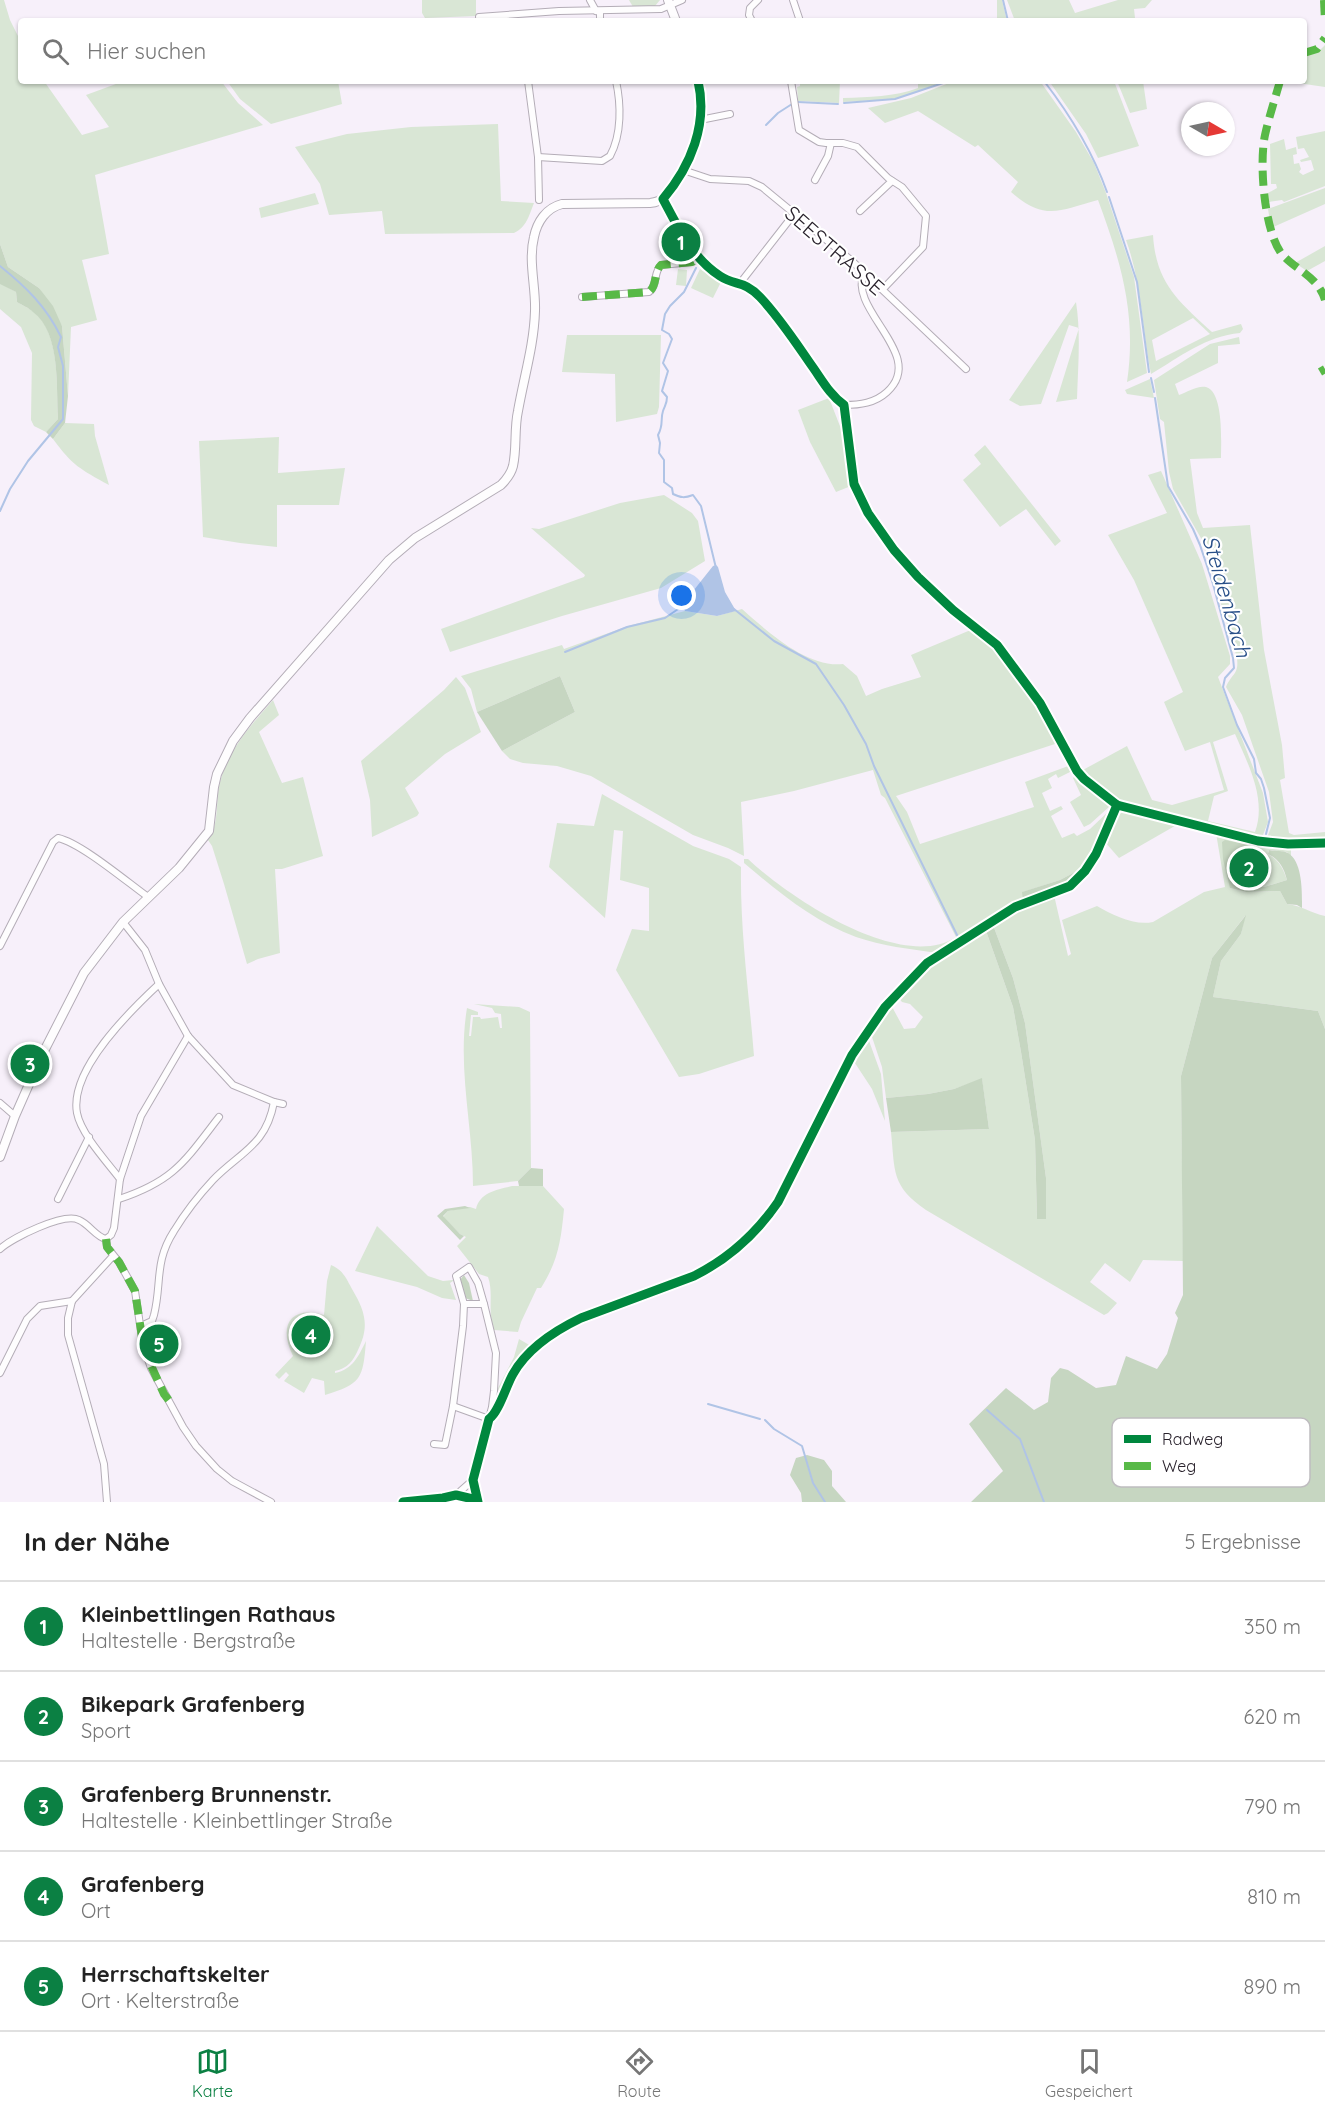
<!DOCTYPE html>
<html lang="de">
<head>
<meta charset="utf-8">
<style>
	:root { --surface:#fff; --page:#f2f2f2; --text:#222; --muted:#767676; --line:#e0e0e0; --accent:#0b8043 }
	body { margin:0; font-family:Quicksand,sans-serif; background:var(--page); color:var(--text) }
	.compass { position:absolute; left:1181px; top:102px; width:54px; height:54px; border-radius:50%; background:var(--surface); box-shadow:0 2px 4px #0004; rotate:99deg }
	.you { position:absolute; left:682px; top:596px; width:21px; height:21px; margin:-15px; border:4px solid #fff; border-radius:50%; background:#1a73e8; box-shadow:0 0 0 9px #1a73e833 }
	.badge { display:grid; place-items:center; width:39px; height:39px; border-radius:50%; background:var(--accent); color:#fff; font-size:20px; font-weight:700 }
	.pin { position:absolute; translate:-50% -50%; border:3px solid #fff; box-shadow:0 2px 6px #0006 }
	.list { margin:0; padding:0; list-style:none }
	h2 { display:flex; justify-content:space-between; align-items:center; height:78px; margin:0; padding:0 24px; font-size:26px }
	h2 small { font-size:20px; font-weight:400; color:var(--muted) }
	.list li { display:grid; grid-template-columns:39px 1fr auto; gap:18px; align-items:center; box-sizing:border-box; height:90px; padding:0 24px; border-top:2px solid var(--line) }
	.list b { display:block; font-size:22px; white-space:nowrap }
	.list p { margin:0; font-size:20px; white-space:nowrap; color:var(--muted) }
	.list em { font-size:20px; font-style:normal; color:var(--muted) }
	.icon { flex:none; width:33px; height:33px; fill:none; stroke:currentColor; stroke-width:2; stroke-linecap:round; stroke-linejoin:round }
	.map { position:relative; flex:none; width:1325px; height:1502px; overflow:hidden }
	.search { position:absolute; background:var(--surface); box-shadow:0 2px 4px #0004; left:18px; right:18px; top:18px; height:66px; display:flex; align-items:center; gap:15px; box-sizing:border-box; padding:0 21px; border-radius:6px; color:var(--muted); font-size:22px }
	.sheet { height:528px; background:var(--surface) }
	nav { display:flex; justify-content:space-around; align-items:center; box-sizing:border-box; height:84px; border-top:2px solid var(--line); background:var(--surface); font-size:16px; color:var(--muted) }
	nav a { display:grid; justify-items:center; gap:3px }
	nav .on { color:var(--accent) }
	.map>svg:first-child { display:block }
	.green { fill:#d9e6d5; fill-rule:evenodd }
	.forest { fill:#c6d6c1 }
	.water { fill:#b0c4e6 }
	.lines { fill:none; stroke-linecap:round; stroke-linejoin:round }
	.stream { stroke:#b0c4e6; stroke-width:2 }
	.minor-casing { stroke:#b4adb7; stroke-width:8 }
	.tertiary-casing { stroke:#b4adb7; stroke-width:10 }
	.minor { stroke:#fefdfe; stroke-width:6 }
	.tertiary { stroke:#fefdfe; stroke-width:8 }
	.quiet { stroke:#58b947; stroke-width:8; stroke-dasharray:15 8; stroke-linecap:butt }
	.cycleway-casing { stroke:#fff; stroke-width:13 }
	.cycleway { stroke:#00873e; stroke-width:9 }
	.labels { text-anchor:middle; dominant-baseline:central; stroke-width:4.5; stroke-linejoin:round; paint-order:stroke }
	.street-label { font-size:21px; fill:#29222c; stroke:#fff }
	.water-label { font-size:22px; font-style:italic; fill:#284f88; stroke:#fff }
	.key { fill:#fff; stroke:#bfbdc0; stroke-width:1.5 }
	.key-label { font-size:16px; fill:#29222c }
</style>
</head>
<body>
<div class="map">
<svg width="1325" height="1502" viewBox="0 0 1325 1502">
	<rect width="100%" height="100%" fill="#f7f0fa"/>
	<!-- green -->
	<g class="green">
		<path d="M0,0H4L10,20L21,42V81H44L82,135L109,127L86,95L124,81H221L238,103L263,125L95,175L109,254L82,260L97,320L71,327L68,396L62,326L39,288L8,267L0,244Z"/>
		<path d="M422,0H476V16L425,18L422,13Z"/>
		<path d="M629,0H660L655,6L633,7Z"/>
		<path d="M997,0H1002L1007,21H997Z"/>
		<path d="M1007,0H1069L1075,13L1118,0H1152L1145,8L1134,9L1135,18L1122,21H1015Z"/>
		<path d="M1325,45V87L1284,81H1304V55L1320,50Z"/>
		<path d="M227,81H338L342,104L271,124L240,99Z"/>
		<path d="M808,81H840L839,103L798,101L797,87L800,86V84Z"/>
		<path d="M918,81H946L895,99L843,102V98C869,97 894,97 918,88Z"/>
		<path d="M954,81H1040L1076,132L1094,163L1106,193L1134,277L1147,373L1127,382C1137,315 1121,262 1098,200C1060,210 1045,222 1011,192L1018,182L978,145L975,147L918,111L885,123L868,108L911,98Z"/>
		<path d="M1049,81H1114L1139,146L1098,158L1086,134Z"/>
		<path d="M1117,81H1143L1147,109L1130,113Z"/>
		<path d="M498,124L501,201L534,203C529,215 527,227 514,233L385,234L382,211L329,215L320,184L295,147L347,134L411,127Z"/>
		<path d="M1325,131V186L1284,202L1282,200L1269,202L1268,193L1277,188L1276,184H1271L1270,144L1284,139L1286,150L1296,147L1297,154L1293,155L1294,164L1299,163L1301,169L1299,172L1303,175L1314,170L1311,160L1301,162L1300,160L1309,157L1304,148L1298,149L1296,137Z"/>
		<path d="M1325,188V204L1271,228L1268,209Z"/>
		<path d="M315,193L319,204L261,218L259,208Z"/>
		<path d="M1153,235C1156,283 1178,301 1212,332L1241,324L1243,329L1240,333C1206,336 1180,357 1151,374C1142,329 1142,284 1126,240ZM1193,318L1210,334L1156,361L1152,340Z"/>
		<path d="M1325,246V261L1307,271L1295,263Z"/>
		<path d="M678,269L687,270L686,286L676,285Z"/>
		<path d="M700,269L721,282L713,298L691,288Z"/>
		<path d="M0,283L16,292L17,302C22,305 29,308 34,312C61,334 56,387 58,419L46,432L34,426L31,420L32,353L21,327L0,309Z"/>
		<path d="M1076,302C1081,334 1078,366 1077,399L1056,402L1079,328L1069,325L1041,404L1020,406L1009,400Z"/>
		<path d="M567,335H661L659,407L657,414L616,422L615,374L562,372Z"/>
		<path d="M1239,337L1240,344L1218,346V363L1175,384L1179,395C1187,392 1198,385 1206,387C1224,392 1221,442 1221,458L1190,459L1197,513L1203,528L1250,525L1264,650L1282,745L1285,778L1280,780L1289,833L1294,835L1325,832V839L1303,840L1267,838L1273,822L1269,792L1242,715L1226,687C1232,673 1239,675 1237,658L1202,540L1173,489L1169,472L1164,422L1160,419L1154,380L1210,344Z"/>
		<path d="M1150,379L1154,398L1127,394L1125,390Z"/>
		<path d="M829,398L845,439L851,486L836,492L810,442L798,410Z"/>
		<path d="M65,423L94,424L95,436L109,485C80,469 73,466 53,439Z"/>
		<path d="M279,437L278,473L345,468L339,505H277V547L240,543L203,537L199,441Z"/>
		<path d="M985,445L1061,541L1055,546L1026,509L1000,527L963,480L981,464L974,455Z"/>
		<path d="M1161,471L1202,564L1230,656V664L1218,677L1263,793L1268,822L1261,840L1126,805L1114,801L1081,771L1127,746L1152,800L1172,805L1224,790L1210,742L1185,751L1164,702L1183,692L1134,580L1108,535L1167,513L1148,475ZM1235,734C1248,764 1267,799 1255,832L1208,821L1214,796L1228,791L1213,742Z"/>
		<path d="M664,495L692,513L698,521L705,561L661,588L562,616L450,652L441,629L584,577L585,575L531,528L539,529L620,503Z"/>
		<path d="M742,609C767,631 807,668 843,664L857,676L866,696L882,689L921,677L911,655L973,629L1002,652L1040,707L1058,743L896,796L907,812L920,844L1034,807L1025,782L1071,765L1070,772L1058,778L1056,774L1048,779L1052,788L1042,793L1050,811L1061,806L1063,809L1051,816L1062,838L1074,833L1077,836L1090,829L1111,809L1112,812L1090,860L1079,875L1075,872L1060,880L1023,892V900L937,953C910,949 882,946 856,937C814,922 777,891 744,863V859H748C788,897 901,973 956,937L885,798L881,795L873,770L794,791L741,802L744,856L728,848L693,835L591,776L557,766L523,763L510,759L502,751L575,712L560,676L477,712L471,689L461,676L562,645L564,649L628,626L685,611L717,616Z"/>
		<path d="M456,677L465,688L481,732L445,754L405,788L419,813L417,816L372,837L370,800L361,761L444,690Z"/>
		<path d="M273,700L279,715L259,732L282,783L303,777L323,856L282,869H275L280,953L258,959L247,964L224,884L212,846L208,840C220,824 215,801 220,782C229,749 251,725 273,700Z"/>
		<path d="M1076,775L1110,806L1090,824L1084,827L1070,802L1081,795L1073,778Z"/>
		<path d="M602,794L693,846L729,859L741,867C740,931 749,993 754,1056L699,1074L679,1077L616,970L632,929L649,931V888L620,880L623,831L614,830L605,918L549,867L557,823L594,826Z"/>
		<path d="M1126,810L1180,823L1119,858L1105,842L1116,816Z"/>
		<path d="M1216,833L1267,846L1291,848V857L1287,852L1269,850L1268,854C1279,860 1283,868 1287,880L1264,887L1230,888L1246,892L1280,891L1287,904C1300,905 1311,913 1325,916V1029L1318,1011L1213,997L1221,961L1241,934L1245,916L1212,958L1181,1076L1183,1261L1143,1260L1130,1282L1105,1263L1090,1282L1117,1303L1108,1313L1104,1315L926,1210C891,1186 895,1171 891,1132L989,1129L982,1079L954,1089L928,1094L886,1098L882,1067L870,1031L890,1003L904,1029L915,1028L923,1017L910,1004L902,1002L897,996L935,960L985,928L1013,1007L1021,1052L1035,1140L1037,1219L1046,1178L1025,1023L1013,978L993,925L1031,903L1054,895L1068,956L1071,954L1062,920L1097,906C1113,915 1134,926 1153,922L1204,892L1225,887Z"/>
		<path d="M474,1004L519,1007L530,1012L531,1168L518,1181L473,1186C473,1126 457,1068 467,1008L478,1012V1015H471L469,1036H471L473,1017H480L481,1019L498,1017L500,1028H502L501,1014L495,1013L492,1008Z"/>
		<path d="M866,1038H868L881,1074L885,1121L872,1089L853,1060Z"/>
		<path d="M512,1186H543L564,1209C561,1241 558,1261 541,1288H537L521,1322L518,1332L494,1330C487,1310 494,1294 488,1277L479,1274L457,1246L466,1237L460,1234L443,1217L448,1211L470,1207L476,1209C480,1192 497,1190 512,1186Z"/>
		<path d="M377,1226L428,1276L443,1281L453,1280V1281L450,1283L456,1300L442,1298L417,1287L355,1271Z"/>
		<path d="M331,1265C343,1270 346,1278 352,1289C365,1311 370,1326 358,1350C353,1361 348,1368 335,1371V1373C353,1369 358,1357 366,1341C363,1379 361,1384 325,1395L324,1381L312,1378L304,1393L284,1381L289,1375L286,1372L279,1379L275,1375L293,1356C278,1326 290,1305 324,1315L327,1281Z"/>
		<path d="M519,1339L531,1346L513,1371L501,1392H496L514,1357Z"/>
	</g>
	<!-- forest -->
	<g class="forest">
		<path d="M0,244L8,267L39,288L53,306L62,326L68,396L65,423L53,439L46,432L58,419C56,387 61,333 33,312C29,308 22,305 17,302L16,292L0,284Z"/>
		<path d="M560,676L575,712L502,751L477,712Z"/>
		<path d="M1225,840L1259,847L1258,853L1236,851L1234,854L1240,886L1264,887L1287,880C1284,868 1279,859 1268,854L1269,850C1274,851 1283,850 1288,853C1303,862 1302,893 1302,908L1297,905L1287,904L1280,891L1246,892L1230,888L1223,859L1222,842Z"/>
		<path d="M1075,872L1079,875L1066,885L1023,900L1022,892L1060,880Z"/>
		<path d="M1246,915L1241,934L1221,961L1213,997L1318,1011L1325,1029V1502H971L1003,1471L969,1424L1006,1388L1034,1410L1048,1402L1051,1378L1060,1368L1068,1370L1096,1388L1116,1385L1126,1356L1157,1369L1167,1354L1178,1318L1175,1313L1183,1295L1181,1076L1212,958Z"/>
		<path d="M993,925L1013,978L1025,1023L1046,1178V1219H1037L1035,1140L1021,1052L1013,1007L985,928Z"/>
		<path d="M982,1078L989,1129L891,1132L886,1098L928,1094L954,1089Z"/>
		<path d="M531,1168L543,1169V1186H519L518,1181Z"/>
		<path d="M465,1206L470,1208L448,1211L443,1216L460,1234L464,1236L460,1240L437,1216L445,1209Z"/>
		<path d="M464,1275L469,1283L473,1301L465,1298L459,1281Z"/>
		<path d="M807,1455L824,1460L832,1471V1486L846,1502H802L801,1493L790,1475L796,1458Z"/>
	</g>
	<!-- water -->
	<path class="water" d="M716,565L718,567L725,592L736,611L717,616L685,611L682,605L713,566Z"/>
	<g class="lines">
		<!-- stream -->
		<g class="stream">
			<path d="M1003,0L1008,21"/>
			<path d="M1044,81C1071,116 1092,150 1107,192"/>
			<path d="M798,102L838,104"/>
			<path d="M844,103L895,99L949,81"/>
			<path d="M766,125L778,113L792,104"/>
			<path d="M1109,197L1137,282L1149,372"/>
			<path d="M0,266C26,287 46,306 61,337L58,347L63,366V419L28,461L10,489L0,511"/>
			<path d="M696,268L684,292L670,306L665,314L662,330L669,334L672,339L663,363L668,371L662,391L667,397C667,404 665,405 663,411C660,420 664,424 658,435L660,443L659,453L664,460V482L672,488L673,494C681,498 685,498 693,495L701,506L716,568"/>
			<path d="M1151,378L1154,392"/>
			<path d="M1155,398L1168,486L1193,529L1200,545L1213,584L1233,658L1234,668L1225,678L1223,687L1237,725L1254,759L1256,773L1261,779L1264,788L1270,818L1266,834"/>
			<path d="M734,609L774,641L816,664L844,705L866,744L874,766L958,937"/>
			<path d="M565,652L627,627L665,618L684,605"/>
			<path d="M708,1404L760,1419"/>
			<path d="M987,1410L1020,1439L1044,1502"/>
			<path d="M765,1420L774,1429L802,1446L813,1483L825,1502"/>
		</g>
		<defs>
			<g id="minor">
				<path d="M590,0L596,11"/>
				<path d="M793,0L800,21"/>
				<path d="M600,11V21"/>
				<path d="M479,17L559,11L661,9L682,0"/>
				<path d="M752,21L749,15L750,8L758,0"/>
				<path d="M528,81L538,157L539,200"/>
				<path d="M791,81L799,130L819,142L826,143H843L857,147L888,178L902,187L926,216L923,247L883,289"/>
				<path d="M700,120L730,114"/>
				<path d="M538,157L602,161L610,156C622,134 621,104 616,81"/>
				<path d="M683,170L710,179L749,181L762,187L852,261L966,369"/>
				<path d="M815,180L828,156L831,143"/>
				<path d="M663,199C678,227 692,258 720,276C735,286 744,280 760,297C780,318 796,343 812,366C822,380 830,395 844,405"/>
				<path d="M860,211L892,181"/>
				<path d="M741,282L794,214"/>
				<path d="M582,297L649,292C658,285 653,273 661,265L692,262L700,258"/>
				<path d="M844,405C860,405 875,403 887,392C928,355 847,310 864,273"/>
				<path d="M844,405L850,461"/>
				<path d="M123,922L145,950L159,984L188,1036L233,1085L274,1102L283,1104"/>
				<path d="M0,946L53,842L58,838C81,843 127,882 148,897"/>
				<path d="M0,1103L15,1116"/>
				<path d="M120,1179C107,1162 81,1134 77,1113C69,1070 130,1011 159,984"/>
				<path d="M58,1199L89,1137"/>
				<path d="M119,1199C174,1181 185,1161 219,1117"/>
				<path d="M106,1239L111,1235L114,1228L120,1179L141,1116L188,1036"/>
				<path d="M0,1249C12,1238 64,1212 79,1220C89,1224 96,1237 106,1239L107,1247L119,1262L135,1291L143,1345L151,1368L183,1427L196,1446L217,1469L232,1481L271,1502"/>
				<path d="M464,1304H484L496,1353L494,1391L492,1407L473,1480L478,1502"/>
				<path d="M141,1326L152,1321L154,1315C162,1283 154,1262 174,1231C185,1213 199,1195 213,1180C240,1152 266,1146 274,1102"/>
				<path d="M0,1373L27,1319L40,1306L72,1301"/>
				<path d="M453,1406L489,1419"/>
				<path d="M434,1444L445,1445L453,1406L463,1326L464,1304L456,1276L469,1267L478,1283L484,1304"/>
				<path d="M456,1495L477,1500"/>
				<path d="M107,1502L104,1464L68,1335V1318L72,1301L113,1256"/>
				<path d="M403,1502L443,1498L456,1495L473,1480"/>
			</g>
			<g id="tertiary">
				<path d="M668,0L676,21"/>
				<path d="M0,1157L15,1116L41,1057L84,973L123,922L179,868L209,831L214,787L217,774L233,741L250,718L389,560L415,538L501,485C507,479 511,474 513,466C517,448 514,429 518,411C524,377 534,345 535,311C536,287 528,261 534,237C537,222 546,208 562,204L650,203C664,202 670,192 677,180C696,149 706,117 698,81"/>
			</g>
		</defs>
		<!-- minor casing -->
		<use href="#minor" class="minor-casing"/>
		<!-- tertiary casing -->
		<use href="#tertiary" class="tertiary-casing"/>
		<!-- minor -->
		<use href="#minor" class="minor"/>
		<!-- tertiary -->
		<use href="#tertiary" class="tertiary"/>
		<!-- quiet -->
		<g class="quiet">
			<path d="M1324,0L1325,21"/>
			<path d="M1304,53L1317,49L1325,38"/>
			<path d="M1280,81C1275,99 1269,117 1265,135C1259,163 1264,229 1281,253C1295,270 1318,276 1325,300"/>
			<path d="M582,297L649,292C658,285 653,273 661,265L692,262L700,258"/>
			<path d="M1320,372L1325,369"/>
			<path d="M106,1239L107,1247L119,1262L135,1291L144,1350L164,1394L171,1403"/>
		</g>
		<defs>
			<g id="cycleway">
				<path d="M698,81C708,124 691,166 663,199C678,227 692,258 720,276C735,286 744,280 760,297C780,318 796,343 812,366C822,380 830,395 844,405L854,484L868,513L894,550L918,577L953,610L997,645L1040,703L1077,771L1084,779L1117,805L1258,841L1288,844L1325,843"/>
				<path d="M403,1502L443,1498L456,1495L477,1500"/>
				<path d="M478,1502L473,1480L489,1419C499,1412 506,1386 513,1374C527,1349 556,1330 581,1318L694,1276C728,1259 756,1234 778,1202L852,1055L885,1007L927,963L1015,907L1070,886L1085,871L1096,854L1117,805"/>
			</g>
		</defs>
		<!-- cycleway casing -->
		<use href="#cycleway" class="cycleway-casing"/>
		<!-- cycleway -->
		<use href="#cycleway" class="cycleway"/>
	</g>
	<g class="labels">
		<!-- street labels -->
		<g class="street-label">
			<text transform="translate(835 250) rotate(41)">SEESTRASSE</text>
		</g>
		<!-- water labels -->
		<g class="water-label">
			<text transform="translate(1227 596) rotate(74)">Steidenbach</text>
		</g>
	</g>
	<!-- legend -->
	<rect x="1112" y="1418" width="198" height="69" rx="9" class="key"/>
	<rect x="1124" y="1435" width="27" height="8" fill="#00873e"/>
	<rect x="1124" y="1462" width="27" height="8" fill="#58b947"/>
	<g class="key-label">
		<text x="1162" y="1445">Radweg</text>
		<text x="1162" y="1472">Weg</text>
	</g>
</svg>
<svg class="compass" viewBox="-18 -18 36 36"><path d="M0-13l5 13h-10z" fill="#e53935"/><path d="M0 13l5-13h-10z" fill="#767676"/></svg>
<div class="you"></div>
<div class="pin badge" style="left:681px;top:242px">1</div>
<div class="pin badge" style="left:1249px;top:868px">2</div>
<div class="pin badge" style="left:30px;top:1064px">3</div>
<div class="pin badge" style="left:311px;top:1335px">4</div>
<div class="pin badge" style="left:159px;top:1344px">5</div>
<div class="search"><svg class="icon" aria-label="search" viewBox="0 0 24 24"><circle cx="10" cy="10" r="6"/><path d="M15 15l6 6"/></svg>Hier suchen</div>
</div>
<section class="sheet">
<h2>In der Nähe<small>5 Ergebnisse</small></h2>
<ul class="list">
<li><span class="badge">1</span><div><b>Kleinbettlingen Rathaus</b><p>Haltestelle · Bergstraße</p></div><em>350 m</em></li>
<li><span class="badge">2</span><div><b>Bikepark Grafenberg</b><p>Sport</p></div><em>620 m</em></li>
<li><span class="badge">3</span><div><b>Grafenberg Brunnenstr.</b><p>Haltestelle · Kleinbettlinger Straße</p></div><em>790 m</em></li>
<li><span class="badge">4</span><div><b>Grafenberg</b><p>Ort</p></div><em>810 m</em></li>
<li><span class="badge">5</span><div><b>Herrschaftskelter</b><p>Ort · Kelterstraße</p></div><em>890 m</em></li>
</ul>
</section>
<nav>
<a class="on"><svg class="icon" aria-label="map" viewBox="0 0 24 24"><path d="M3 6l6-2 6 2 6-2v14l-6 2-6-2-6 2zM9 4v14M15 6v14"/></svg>Karte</a>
<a><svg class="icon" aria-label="directions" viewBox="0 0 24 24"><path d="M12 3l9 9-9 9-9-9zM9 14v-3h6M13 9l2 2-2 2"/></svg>Route</a>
<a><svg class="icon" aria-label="saved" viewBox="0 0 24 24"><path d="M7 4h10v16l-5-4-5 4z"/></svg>Gespeichert</a>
</nav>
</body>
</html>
